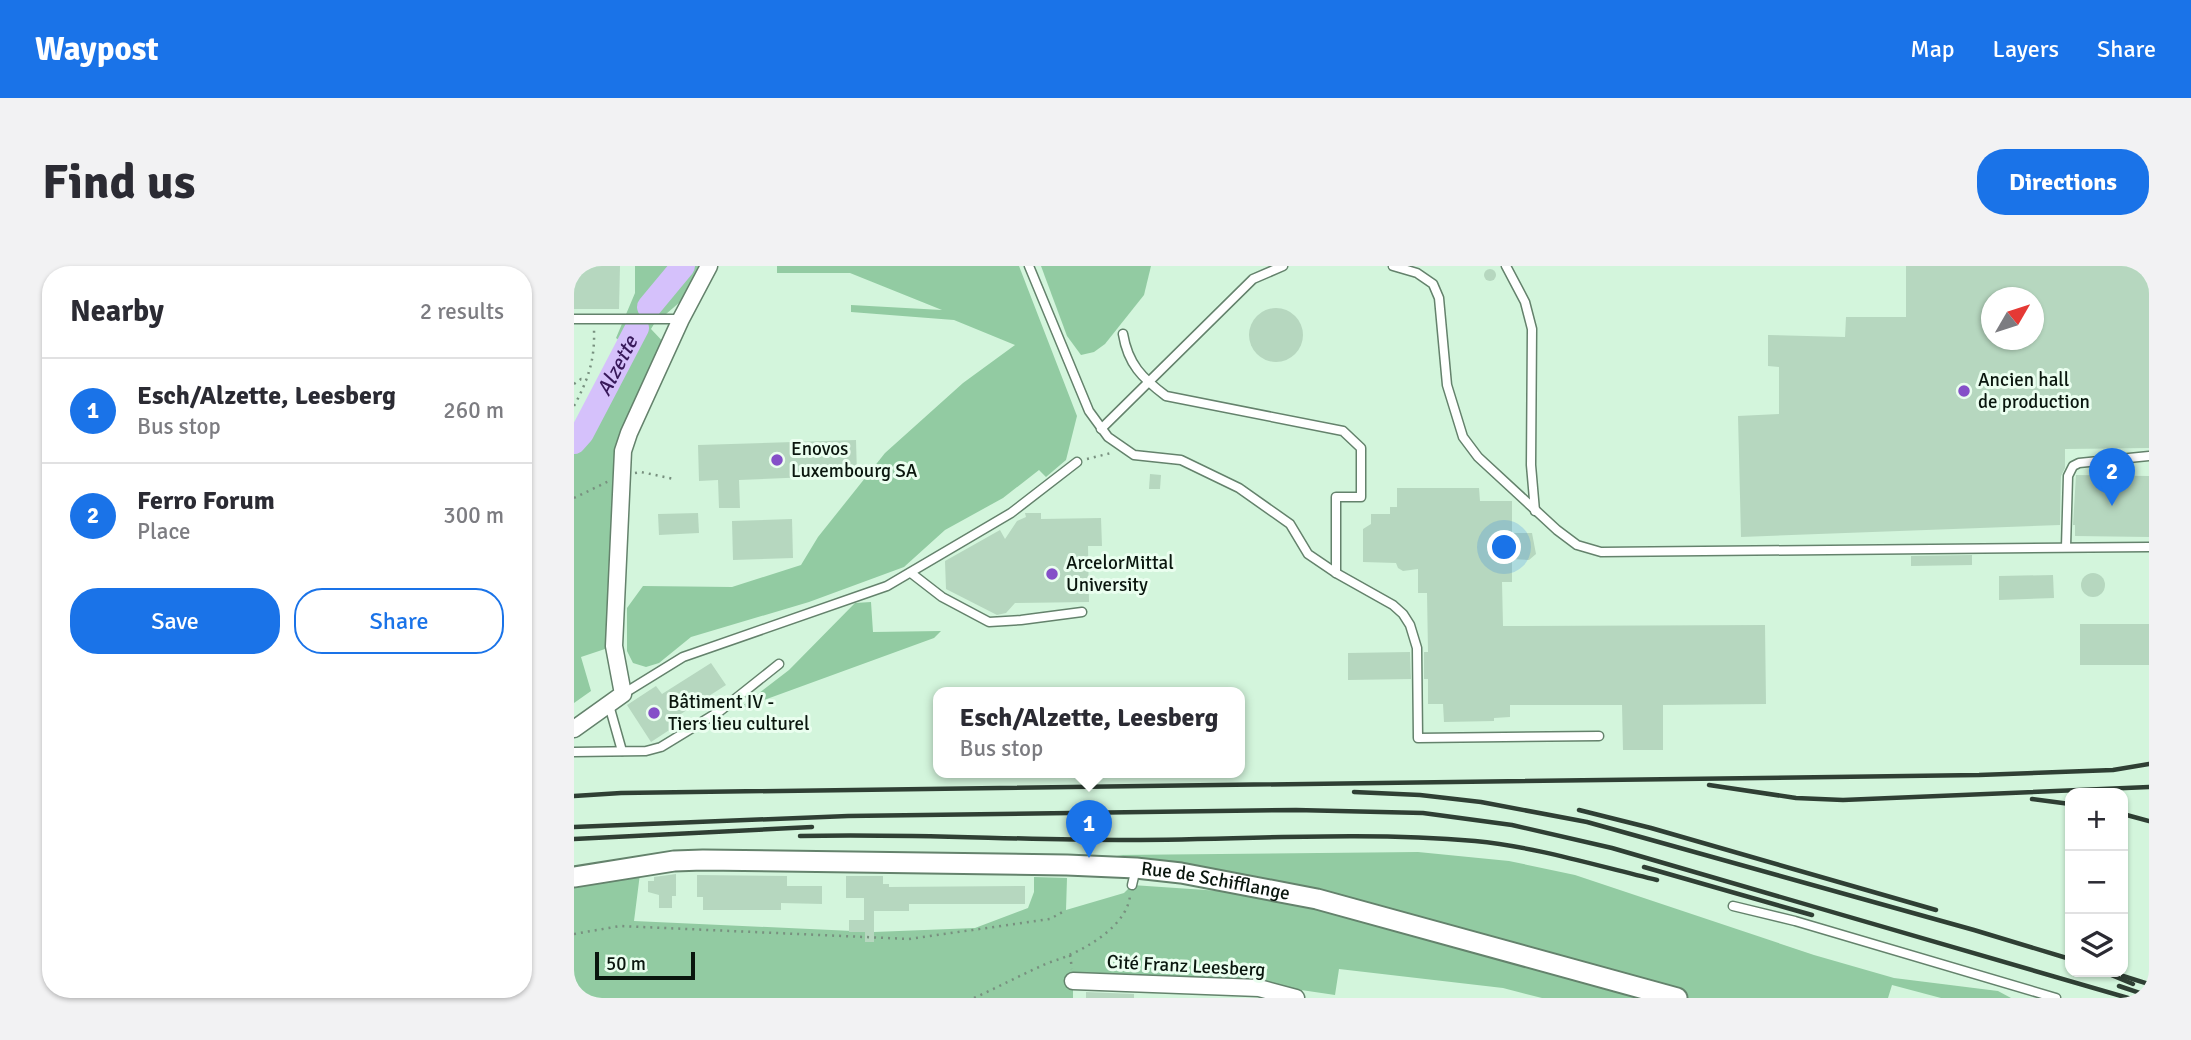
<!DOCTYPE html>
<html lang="en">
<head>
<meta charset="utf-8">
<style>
	:root { --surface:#fff; --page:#f2f2f3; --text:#2b2b33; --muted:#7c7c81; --line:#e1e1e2; --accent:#1a73e8 }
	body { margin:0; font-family:Signika,sans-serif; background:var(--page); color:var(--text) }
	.controls { position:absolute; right:21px; bottom:21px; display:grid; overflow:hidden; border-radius:14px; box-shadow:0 2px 5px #0004 }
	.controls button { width:63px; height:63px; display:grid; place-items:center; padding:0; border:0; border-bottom:2px solid var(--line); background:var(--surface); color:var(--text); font:35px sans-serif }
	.compass { position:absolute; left:1407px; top:21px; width:63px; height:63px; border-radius:50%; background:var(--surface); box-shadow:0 2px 5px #0004; rotate:51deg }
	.scale { position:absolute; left:21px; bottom:18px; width:100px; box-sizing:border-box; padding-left:7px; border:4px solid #0a160e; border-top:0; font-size:19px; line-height:24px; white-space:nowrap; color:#0a160e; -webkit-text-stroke:5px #eafeef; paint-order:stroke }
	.you { position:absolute; left:931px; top:282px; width:24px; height:24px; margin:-18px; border:5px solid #fff; border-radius:50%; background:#1a73e8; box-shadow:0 0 0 10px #1a73e833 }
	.badge { display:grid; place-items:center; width:46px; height:46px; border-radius:50%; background:var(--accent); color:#fff; font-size:23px; font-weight:700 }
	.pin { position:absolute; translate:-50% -58px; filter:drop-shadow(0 2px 4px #0008) }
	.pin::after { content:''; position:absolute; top:37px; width:24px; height:21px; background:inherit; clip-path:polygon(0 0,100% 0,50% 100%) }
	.popup { position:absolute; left:359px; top:421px; width:312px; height:91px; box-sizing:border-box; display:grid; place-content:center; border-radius:14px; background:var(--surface); filter:drop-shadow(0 2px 5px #0005); font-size:23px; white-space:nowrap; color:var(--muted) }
	.popup b { font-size:26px; color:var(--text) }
	.popup::after { content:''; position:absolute; left:50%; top:100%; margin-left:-14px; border:14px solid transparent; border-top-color:var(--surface) }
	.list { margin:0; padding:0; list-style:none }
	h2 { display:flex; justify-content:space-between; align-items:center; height:91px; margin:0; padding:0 28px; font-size:30px }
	h2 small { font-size:23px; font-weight:400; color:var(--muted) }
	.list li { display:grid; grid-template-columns:46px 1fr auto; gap:21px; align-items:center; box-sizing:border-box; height:105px; padding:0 28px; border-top:2px solid var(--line) }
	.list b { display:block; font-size:26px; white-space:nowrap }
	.list p { margin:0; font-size:23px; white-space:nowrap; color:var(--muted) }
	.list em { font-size:23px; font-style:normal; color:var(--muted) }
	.actions { display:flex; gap:14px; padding:21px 28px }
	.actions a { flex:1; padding:16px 0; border:2px solid var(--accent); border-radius:28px; text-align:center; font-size:24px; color:var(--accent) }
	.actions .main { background:var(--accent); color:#fff }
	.icon { flex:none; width:38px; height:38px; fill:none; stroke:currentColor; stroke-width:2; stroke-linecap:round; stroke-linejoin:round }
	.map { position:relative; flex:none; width:1575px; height:732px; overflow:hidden; border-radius:28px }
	header { display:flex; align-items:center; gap:42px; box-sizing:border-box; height:98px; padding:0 35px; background:var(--accent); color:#fff }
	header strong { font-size:33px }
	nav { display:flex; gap:38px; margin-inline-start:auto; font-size:24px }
	.intro { display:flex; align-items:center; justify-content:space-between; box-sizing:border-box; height:168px; padding:0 42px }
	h1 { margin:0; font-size:49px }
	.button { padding:18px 32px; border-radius:28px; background:var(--accent); color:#fff; font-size:24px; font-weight:700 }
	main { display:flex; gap:42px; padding:0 42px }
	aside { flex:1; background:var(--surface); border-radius:28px; box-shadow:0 2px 5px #0004 }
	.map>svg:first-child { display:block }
	.green { fill:#92cba2 }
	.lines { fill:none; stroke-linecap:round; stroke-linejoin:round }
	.river { stroke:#d5c1fb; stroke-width:24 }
	.building { fill:#b6d7bf; fill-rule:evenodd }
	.service-casing { stroke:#64826c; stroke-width:11 }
	.minor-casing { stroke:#64826c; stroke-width:19 }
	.tertiary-casing { stroke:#64826c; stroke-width:23 }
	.path { stroke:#78907f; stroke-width:2.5; stroke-dasharray:2 5; stroke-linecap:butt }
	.service { stroke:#fff; stroke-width:8 }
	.minor { stroke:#fff; stroke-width:16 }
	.tertiary { stroke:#fff; stroke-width:19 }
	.rail { stroke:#2f3f34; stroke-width:4.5 }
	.poi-dot { fill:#8550c8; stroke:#eafeef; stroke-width:2.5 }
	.labels { text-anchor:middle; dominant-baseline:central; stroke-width:6; stroke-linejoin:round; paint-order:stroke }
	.poi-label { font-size:19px; fill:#0a160e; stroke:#eafeef; text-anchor:start }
	.street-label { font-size:19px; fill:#0a160e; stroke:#eafeef }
	.water-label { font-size:21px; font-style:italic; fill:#37185a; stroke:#eafeef }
</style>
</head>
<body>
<header>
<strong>Waypost</strong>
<nav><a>Map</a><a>Layers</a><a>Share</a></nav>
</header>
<div class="intro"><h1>Find us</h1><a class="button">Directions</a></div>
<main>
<aside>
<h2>Nearby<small>2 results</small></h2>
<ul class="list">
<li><span class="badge">1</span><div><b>Esch/Alzette, Leesberg</b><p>Bus stop</p></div><em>260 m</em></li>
<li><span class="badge">2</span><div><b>Ferro Forum</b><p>Place</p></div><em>300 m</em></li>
</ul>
<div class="actions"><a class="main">Save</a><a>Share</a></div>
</aside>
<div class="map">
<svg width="1575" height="732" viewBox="0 0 1575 732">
	<rect width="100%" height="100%" fill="#d3f5dc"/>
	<!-- green -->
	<g class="green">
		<path d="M61,0H126L106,36L92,48H86L77,63L94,81L55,167L40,380L7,391L17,425L0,437V176L8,167L52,79L42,72L61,27Z"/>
		<path d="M203,0H445L503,150L492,194L472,211L465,204L429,232L371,264L330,301L235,336L117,371L85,397L72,401L59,397L53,385V342L69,320L158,321L227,299L244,271L311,187L389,117L441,79L380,54L277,46V39L368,44L276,7H203Z"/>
		<path d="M467,0H577L570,29L531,78L520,86L507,89L493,70Z"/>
		<path d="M297,336L299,366L367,365L360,372L163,444L215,404L281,337Z"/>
		<path d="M844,586L935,595L1001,609L1240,689L1320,712L1424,725L1437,732H1367L1318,719L1314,732H968L929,722L765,703L761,729L707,721L499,710V732H0V620L67,600L60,655L300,666L401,662L454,642L460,626V611L493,612L492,644L550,627L558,619L661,626L642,605L543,589Z"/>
	</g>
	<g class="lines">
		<!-- river -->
		<g class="river">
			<path d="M75,41L109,0"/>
			<path id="s1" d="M0,176L8,167L63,62"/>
		</g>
	</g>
	<!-- building -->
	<g class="building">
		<path d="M0,0H46L45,43H0Z"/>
		<path d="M1332,0H1575V182L1491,183V202L1487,210L1486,259L1167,271L1164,150L1205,148V101L1194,100V69L1271,71L1272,51H1332ZM1418,32H1460V74H1418Z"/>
		<circle cx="916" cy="9" r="6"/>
		<circle cx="702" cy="69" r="27"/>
		<path d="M282,174L283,209L165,214L166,242H145L144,214L125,215L124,179Z"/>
		<path d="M576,208L587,209L586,223H575Z"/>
		<path d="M1502,209L1575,210V271L1501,270V259H1499Z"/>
		<path d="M823,222H905L906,235H938V267H958L962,288L955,294L938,293V316H928L929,360L1191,359L1192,438L1089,439V484H1049L1048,439H936V451L920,452V455L870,456L869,438H854V413H850V386H854L853,327H844V303L829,305L824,302L822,297L789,296V263L797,258V248H816V241H823Z"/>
		<path d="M124,247L125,267L85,269L84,248Z"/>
		<path d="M451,247H467V253L527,252L528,280H514L515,336L441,337L432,347L423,349L372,323L371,295L426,264L431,273L443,255L452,251Z"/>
		<path d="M218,253L219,292L159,294L158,255Z"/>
		<path d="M1398,289V299L1337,300V290Z"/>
		<circle cx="1519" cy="319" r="12"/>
		<path d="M1479,309L1480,332L1425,334V310Z"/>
		<rect x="1506" y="358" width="69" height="41"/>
		<path d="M836,386L837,413L774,414V387Z"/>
		<path d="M137,397L152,419L99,453L103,459L77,476L53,439L82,420L88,428Z"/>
		<path d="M102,608V630H98V642H85V629L74,626V615H80V611Z"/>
		<path d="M123,609L213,610V620H248V638L207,637V644H129V631H123Z"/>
		<path d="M272,610H309V618H315V621L451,620V638H335V645H300V676H291V666H275V654H290V632H272Z"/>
		<path d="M512,726L560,728V732H512Z"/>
	</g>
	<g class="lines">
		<defs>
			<g id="service">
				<path d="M455,0L515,145L534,171L560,189L607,194L665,222L716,258L734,288L762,307L819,339L829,348L836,359L843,382L844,472L1025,470"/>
				<path d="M819,0L843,7L859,18L865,32L873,119L889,171L904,191L983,264L1003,279L1027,286L1575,281"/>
				<path d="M932,0L951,36L958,63L957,199L961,245"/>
				<path d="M0,53H107"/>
				<path d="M549,68C554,98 568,112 592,130L769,165L787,182V231H762V307"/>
				<path d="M527,163L679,13L709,0"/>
				<path d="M1492,281L1494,210L1499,200L1505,197L1575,190"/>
				<path d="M337,307L368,331L415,356L447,354L508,346"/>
				<path d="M49,428L109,391L313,320L437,247L503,196"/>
				<path d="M35,439L48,485"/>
				<path d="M0,486L72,485L87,481L146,445L205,398"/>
				<path d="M558,619L562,602"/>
				<path d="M1159,640L1221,655L1482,732"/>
			</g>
			<g id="minor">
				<path d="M0,463L49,428L40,380L49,185L55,167L107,53L135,0"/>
				<path d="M499,715L685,722L722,732"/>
			</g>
			<g id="tertiary">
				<path id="s2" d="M0,611L100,595L129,594L493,599L562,602L607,607L743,633L1103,732"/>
			</g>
		</defs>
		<!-- service casing -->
		<use href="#service" class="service-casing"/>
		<!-- minor casing -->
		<use href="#minor" class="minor-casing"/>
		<!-- tertiary casing -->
		<use href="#tertiary" class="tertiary-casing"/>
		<!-- path -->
		<g class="path">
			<path d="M0,118L7,113L13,114"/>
			<path d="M0,140C14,114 21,94 20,64"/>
			<path d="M513,193L537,187"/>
			<path d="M61,207L67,206L100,213"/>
			<path d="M0,232L35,215"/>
			<path d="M0,668L46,660L335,673L476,653L492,644"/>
			<path d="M496,689L498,703"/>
			<path d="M0,724L14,732"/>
			<path d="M400,732C422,722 443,711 465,701C474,696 485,694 495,689C519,679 553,657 556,630"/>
		</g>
		<!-- service -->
		<use href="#service" class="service"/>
		<!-- minor -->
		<use href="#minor" class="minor"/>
		<!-- tertiary -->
		<use href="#tertiary" class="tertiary"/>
		<!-- rail -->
		<g class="rail">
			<path d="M1135,519L1222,532L1269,534L1575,521"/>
			<path d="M780,526L846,529L907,536L1013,556L1400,664L1496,693"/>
			<path d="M0,530L47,527L1405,509L1539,504L1575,498"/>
			<path d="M1458,533L1496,538"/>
			<path d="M1005,544L1077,562L1362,644"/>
			<path d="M1549,548L1575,555"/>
			<path d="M0,561L274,550L722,544L849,547L938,559L1038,582L1554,732"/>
			<path d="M226,570C333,567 439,574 545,574C663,574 784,565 901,575C963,581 1023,600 1083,614"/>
			<path d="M0,573L238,561"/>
			<path d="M1070,601L1238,649"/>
			<path d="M1530,706L1559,718"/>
			<path d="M1549,710L1575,718"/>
			<path d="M1545,720L1575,730"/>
		</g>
	</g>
	<!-- markers -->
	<g class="poi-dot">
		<circle cx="1390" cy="125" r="7"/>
		<circle cx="203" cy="194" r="7"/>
		<circle cx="478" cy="308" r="7"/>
		<circle cx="80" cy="447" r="7"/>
	</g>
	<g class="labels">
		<!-- poi labels -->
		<g class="poi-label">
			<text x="1404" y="114">Ancien hall<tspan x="1404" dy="22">de production</tspan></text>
			<text x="217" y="183">Enovos<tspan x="217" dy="22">Luxembourg SA</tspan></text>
			<text x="492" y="297">ArcelorMittal<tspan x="492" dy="22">University</tspan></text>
			<text x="94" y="436">Bâtiment IV -<tspan x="94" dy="22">Tiers lieu culturel</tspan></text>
		</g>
		<!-- street labels -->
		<g class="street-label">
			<text stroke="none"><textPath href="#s2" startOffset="644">Rue de Schifflange</textPath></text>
			<text transform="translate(612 700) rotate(3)">Cité Franz Leesberg</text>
		</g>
		<!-- water labels -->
		<g class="water-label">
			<text stroke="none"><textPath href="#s1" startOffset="88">Alzette</textPath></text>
		</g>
	</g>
</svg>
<div class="controls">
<button>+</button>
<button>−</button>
<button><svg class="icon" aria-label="layers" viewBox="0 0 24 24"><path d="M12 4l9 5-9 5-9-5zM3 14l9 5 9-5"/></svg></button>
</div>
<svg class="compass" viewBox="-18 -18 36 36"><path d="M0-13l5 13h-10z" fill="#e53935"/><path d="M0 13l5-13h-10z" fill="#7c7c81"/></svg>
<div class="scale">50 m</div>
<div class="you"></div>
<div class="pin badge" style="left:515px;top:592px">1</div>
<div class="popup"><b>Esch/Alzette, Leesberg</b>Bus stop</div>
<div class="pin badge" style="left:1538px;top:240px">2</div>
</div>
</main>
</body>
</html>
